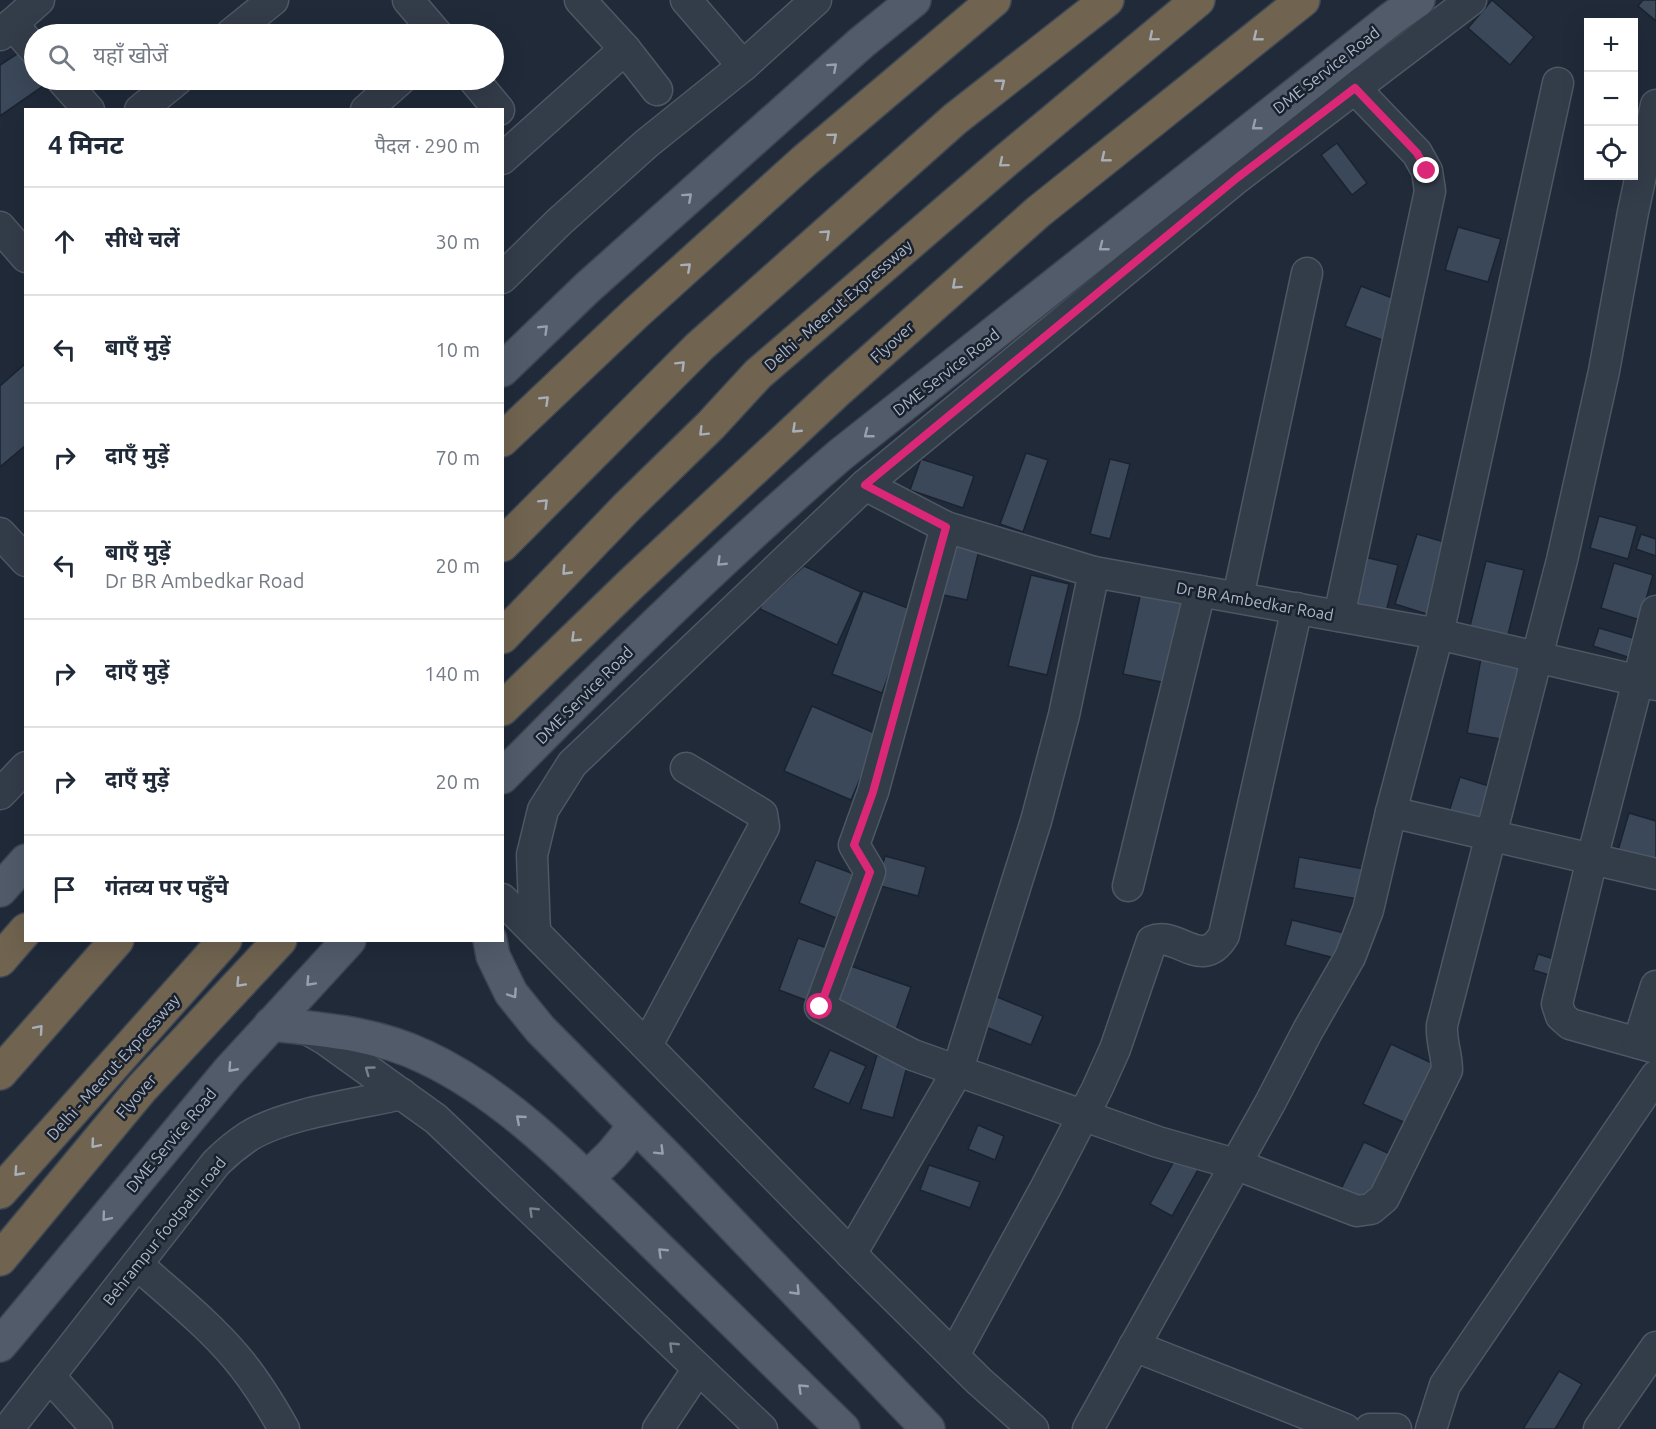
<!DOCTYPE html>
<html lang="hi">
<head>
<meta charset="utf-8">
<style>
	:root { --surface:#fff; --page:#f2f2f3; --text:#1f2937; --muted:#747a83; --line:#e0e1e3 }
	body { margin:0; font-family:Ubuntu,"Noto Sans Devanagari",sans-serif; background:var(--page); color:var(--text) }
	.controls { position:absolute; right:18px; top:18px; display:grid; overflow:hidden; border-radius:0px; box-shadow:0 6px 24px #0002 }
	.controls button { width:54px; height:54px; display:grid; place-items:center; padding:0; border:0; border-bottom:2px solid var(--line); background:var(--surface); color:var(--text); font:30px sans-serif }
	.stop { position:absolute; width:18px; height:18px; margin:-14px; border:4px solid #db2777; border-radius:50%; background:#fff }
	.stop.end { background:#db2777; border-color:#fff; box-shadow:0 2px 6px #0008 }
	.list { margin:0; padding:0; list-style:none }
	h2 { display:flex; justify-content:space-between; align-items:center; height:78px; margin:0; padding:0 24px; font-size:26px }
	h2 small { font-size:20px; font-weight:400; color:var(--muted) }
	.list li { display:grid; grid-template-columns:39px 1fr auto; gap:18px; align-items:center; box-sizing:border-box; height:108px; padding:0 24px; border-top:2px solid var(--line) }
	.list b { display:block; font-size:22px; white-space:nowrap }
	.list p { margin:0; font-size:20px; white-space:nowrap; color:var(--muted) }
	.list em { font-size:20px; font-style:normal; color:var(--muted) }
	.icon { flex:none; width:33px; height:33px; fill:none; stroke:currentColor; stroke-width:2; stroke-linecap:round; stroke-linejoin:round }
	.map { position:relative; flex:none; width:1656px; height:1429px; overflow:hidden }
	.search { position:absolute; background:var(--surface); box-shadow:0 6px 24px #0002; left:24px; top:24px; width:480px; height:66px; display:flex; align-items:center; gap:15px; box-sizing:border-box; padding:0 21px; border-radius:33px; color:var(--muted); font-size:22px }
	.panel { position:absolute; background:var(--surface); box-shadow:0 6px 24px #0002; left:24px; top:108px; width:480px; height:834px; border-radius:0px }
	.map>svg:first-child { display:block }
	.building { fill:#3b4859; stroke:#1b2330; stroke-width:1.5 }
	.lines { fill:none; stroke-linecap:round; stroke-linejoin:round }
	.minor-casing { stroke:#4e5764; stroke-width:33 }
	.major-casing { stroke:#3d4553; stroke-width:36 }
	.highway-casing { stroke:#3e4754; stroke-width:36 }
	.minor { stroke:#333c49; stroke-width:30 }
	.major { stroke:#515b6a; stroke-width:33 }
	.highway { stroke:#706450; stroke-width:33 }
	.oneway { stroke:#a8afba }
	.oneway2 { stroke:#97a0af }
	.oneway3 { stroke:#77808e }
	.route { stroke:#db2777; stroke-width:8 }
	.labels { text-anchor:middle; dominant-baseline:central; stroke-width:5; stroke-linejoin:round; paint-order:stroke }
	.street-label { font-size:16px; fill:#aeb7c6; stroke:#19212e }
</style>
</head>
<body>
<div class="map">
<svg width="1656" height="1429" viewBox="0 0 1656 1429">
	<rect width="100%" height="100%" fill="#202a39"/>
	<!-- building -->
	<g class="building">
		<path d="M1492,0L1534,37L1510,65L1468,28Z"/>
		<path d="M1643,0H1656V21L1638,6Z"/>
		<path d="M20,52L34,73V80H39L43,86L0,116V65Z"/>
		<path d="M1337,143L1367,183L1352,195L1321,155Z"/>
		<path d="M1458,227L1501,239L1488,282L1445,270Z"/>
		<path d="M1361,286L1400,301L1385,341L1345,326Z"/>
		<path d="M26,363V445L0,467V386Z"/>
		<path d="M1026,453L1048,460L1023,532L1000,524Z"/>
		<path d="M921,459L974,476L963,508L910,490Z"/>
		<path d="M1110,459L1130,464L1110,539L1090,534Z"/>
		<path d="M1599,516L1637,526L1628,559L1590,548Z"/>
		<path d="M1417,534L1451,544L1430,615L1395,604Z"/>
		<path d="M1641,534L1656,539V556L1636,549Z"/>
		<path d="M951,544L979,550L967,600L939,594Z"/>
		<path d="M1360,556L1398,565L1386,612L1349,603Z"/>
		<path d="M1486,561L1524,570L1507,639L1469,630Z"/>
		<path d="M1614,563L1653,575L1640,620L1601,608Z"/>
		<path d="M804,566L861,592L837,645L760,609L762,604Z"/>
		<path d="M1031,575L1069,584L1047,675L1008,666Z"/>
		<path d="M863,591L913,610L882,693L832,674Z"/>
		<path d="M1141,592L1190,602L1171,684L1123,674Z"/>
		<path d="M1599,628L1640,640L1634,659L1593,646Z"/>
		<path d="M1482,653L1526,661L1511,741L1467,733Z"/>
		<path d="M812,706L879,735L851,800L784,771Z"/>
		<path d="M1460,777L1492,787L1481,825L1448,815Z"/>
		<path d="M1629,813L1656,821V865L1617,854Z"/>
		<path d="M885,856L926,867L918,896L877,885Z"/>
		<path d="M1299,857L1364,869L1358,899L1294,888Z"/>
		<path d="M816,860L854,874L836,918L799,903Z"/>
		<path d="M1292,920L1348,934L1342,960L1285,945Z"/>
		<path d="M798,938L830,949L811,1002L779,990Z"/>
		<path d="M1538,954L1554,959L1549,975L1533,970Z"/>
		<path d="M848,965L911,987L896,1030L833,1008Z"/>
		<path d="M995,996L1043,1016L1031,1045L983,1026Z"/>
		<path d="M1391,1044L1436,1065L1408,1124L1363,1104Z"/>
		<path d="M830,1050L866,1066L849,1104L813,1088Z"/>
		<path d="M877,1055L908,1063L893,1118L861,1109Z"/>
		<path d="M978,1125L1004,1136L995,1160L968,1149Z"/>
		<path d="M1364,1142L1392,1155L1367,1207L1339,1193Z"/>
		<path d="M1178,1154L1200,1166L1172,1216L1150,1204Z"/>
		<path d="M929,1165L980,1182L970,1208L920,1190Z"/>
		<path d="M1559,1371L1582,1384L1555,1429H1523Z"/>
	</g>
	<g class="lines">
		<defs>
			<g id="minor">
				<path d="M408,0L437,34"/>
				<path d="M580,0L625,49L657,90"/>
				<path d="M686,0L743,66"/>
				<path d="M12,24L34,49"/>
				<path d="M231,34L273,0"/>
				<path d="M0,35L39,0"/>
				<path d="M62,80L89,110"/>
				<path d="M474,80L499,110"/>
				<path d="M140,110L177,80"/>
				<path d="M366,110L400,80"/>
				<path d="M502,159L625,49"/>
				<path d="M0,227L26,257"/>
				<path d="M502,278L559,222L646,144L743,66L816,0"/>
				<path d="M865,485L946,527L1094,572L1438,634L1656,685"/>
				<path d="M946,527L873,792L854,845L870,872L820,1007L913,1055L1158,1142L1235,1164L1357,1211L1371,1209L1384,1198L1447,1070C1447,1054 1441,1043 1442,1025L1562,560L1604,371L1633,212L1656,105"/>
				<path d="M0,533L26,561"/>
				<path d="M1238,597L1307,273"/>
				<path d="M1656,611L1592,859L1557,1004L1561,1016L1570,1024L1656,1048"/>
				<path d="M1339,616L1430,191L1427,171L1417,153L1341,74"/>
				<path d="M0,794L26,767"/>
				<path d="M1391,812L1656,874"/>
				<path d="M1128,886L1200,591"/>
				<path d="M502,899L866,1269L979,1381L1033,1429"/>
				<path d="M535,932L532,855L543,810L572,764L865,485L1237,178L1471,0"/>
				<path d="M305,1028L326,1040L436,1119L762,1429"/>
				<path d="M1638,1043L1656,986"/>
				<path d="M647,1045L764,827L762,814L686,768"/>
				<path d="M851,1254L957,1072L1036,821L1064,715L1094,572"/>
				<path d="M137,1264C170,1294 206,1322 235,1356C254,1378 270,1404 284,1429"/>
				<path d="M1134,1346L1345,1429"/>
				<path d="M954,1355L1045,1189L1097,1089L1115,1049L1152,941C1177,930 1202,973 1224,935L1297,608"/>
				<path d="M50,1377L97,1429"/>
				<path d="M8,1429L216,1163C226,1153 237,1144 249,1136C287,1113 358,1104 402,1094"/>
				<path d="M658,1429L698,1369"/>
				<path d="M1088,1429L1270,1103L1308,1030L1350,957L1368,910L1391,812L1438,634L1558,83"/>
				<path d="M1370,1429H1396"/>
				<path d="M1431,1429L1445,1385L1656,1076"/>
				<path d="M1599,1429L1656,1347"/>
			</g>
			<g id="major">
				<path d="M502,370L587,288L861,43L914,0"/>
				<path d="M502,777C611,666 722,557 840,455L1391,19L1418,0"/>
				<path d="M0,890L26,861"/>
				<path d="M490,940L493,956L511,993L540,1029L676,1166L928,1429"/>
				<path d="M271,1024C326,1030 375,1033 425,1057C507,1095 578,1170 643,1233C710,1298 776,1364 843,1429"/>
				<path d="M586,1177C606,1163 621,1146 634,1125"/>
				<path d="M0,1345L228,1072L349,940"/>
			</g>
			<g id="highway">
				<path d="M502,440L636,313L804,161L994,0"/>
				<path d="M502,545L699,347L955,119L1107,0"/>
				<path d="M502,637L627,507L711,425L758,374L1004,162L1198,0"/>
				<path d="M502,709L632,583L836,392L1038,212L1303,0"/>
				<path d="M0,960L26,930"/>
				<path d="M0,1073L117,940"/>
				<path d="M0,1192L225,940"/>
				<path d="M0,1259L142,1088L280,940"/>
			</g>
		</defs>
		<!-- minor casing -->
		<use href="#minor" class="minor-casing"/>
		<!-- major casing -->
		<use href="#major" class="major-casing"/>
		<!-- highway casing -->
		<use href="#highway" class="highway-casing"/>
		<!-- minor -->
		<use href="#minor" class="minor"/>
		<!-- major -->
		<use href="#major" class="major"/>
		<!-- highway -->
		<use href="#highway" class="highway"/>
	</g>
	<!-- one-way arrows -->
	<defs><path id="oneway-chevron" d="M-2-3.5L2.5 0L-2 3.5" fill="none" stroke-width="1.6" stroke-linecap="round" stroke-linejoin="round" transform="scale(1.5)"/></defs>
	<g class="oneway">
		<use href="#oneway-chevron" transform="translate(1153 37) rotate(140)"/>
		<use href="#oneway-chevron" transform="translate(1257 37) rotate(141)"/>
		<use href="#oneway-chevron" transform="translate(1001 83) rotate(-38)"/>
		<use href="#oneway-chevron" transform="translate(833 137) rotate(-40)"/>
		<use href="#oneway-chevron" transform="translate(1105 158) rotate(141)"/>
		<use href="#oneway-chevron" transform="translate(1003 163) rotate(140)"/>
		<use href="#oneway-chevron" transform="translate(826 234) rotate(-42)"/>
		<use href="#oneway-chevron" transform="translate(687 267) rotate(-42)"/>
		<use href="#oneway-chevron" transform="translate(956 285) rotate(138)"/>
		<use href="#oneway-chevron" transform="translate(681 365) rotate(-45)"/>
		<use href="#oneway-chevron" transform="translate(545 400) rotate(-44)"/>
		<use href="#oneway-chevron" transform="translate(796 429) rotate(137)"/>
		<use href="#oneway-chevron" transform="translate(703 432) rotate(135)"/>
		<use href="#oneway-chevron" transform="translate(544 503) rotate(-45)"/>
		<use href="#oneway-chevron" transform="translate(566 571) rotate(134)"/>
		<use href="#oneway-chevron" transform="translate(575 638) rotate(136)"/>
		<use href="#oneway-chevron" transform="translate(240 983) rotate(133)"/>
		<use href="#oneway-chevron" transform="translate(39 1029) rotate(-49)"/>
		<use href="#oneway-chevron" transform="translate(95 1144) rotate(130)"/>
		<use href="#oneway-chevron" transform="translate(18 1172) rotate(132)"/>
	</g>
	<g class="oneway2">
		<use href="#oneway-chevron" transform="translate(833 67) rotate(-42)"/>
		<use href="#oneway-chevron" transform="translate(1256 126) rotate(142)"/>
		<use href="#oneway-chevron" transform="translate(688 197) rotate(-42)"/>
		<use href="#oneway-chevron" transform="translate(1103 247) rotate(142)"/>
		<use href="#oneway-chevron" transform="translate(544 329) rotate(-44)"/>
		<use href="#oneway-chevron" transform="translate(868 434) rotate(142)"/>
		<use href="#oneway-chevron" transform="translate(721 562) rotate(136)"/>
		<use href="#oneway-chevron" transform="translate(310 982) rotate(133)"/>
		<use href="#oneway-chevron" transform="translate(513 994) rotate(56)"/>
		<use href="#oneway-chevron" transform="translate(232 1068) rotate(132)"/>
		<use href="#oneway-chevron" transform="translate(520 1119) rotate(-139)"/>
		<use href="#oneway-chevron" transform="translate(660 1151) rotate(45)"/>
		<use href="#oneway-chevron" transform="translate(106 1217) rotate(130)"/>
		<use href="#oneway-chevron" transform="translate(662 1252) rotate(-136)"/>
		<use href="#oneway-chevron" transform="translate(796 1291) rotate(46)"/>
		<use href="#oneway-chevron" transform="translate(802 1388) rotate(-136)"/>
	</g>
	<g class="oneway3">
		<use href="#oneway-chevron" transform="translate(369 1070) rotate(-144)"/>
		<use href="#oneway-chevron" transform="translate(533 1211) rotate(-136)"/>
		<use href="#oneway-chevron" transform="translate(673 1346) rotate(-136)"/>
	</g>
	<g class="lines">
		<!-- route -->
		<path class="route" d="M820,1007L870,872L854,845L873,792L946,527L865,485L1237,178L1355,88L1417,153L1427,171"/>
	</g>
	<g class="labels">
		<!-- street labels -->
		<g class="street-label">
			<text transform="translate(1326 70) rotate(-38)">DME Service Road</text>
			<text transform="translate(838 305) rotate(-41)">Delhi - Meerut Expressway</text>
			<text transform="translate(892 342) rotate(-42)">Flyover</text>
			<text transform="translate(946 372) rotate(-38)">DME Service Road</text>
			<text transform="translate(1255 601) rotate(10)">Dr BR Ambedkar Road</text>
			<text transform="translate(584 695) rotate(-45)">DME Service Road</text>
			<text transform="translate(113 1067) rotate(-48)">Delhi - Meerut Expressway</text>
			<text transform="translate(136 1096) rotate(-49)">Flyover</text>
			<text transform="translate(171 1140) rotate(-50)">DME Service Road</text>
			<text transform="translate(164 1231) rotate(-51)">Behrampur footpath road</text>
		</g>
	</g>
</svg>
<div class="controls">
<button>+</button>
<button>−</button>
<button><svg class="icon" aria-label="locate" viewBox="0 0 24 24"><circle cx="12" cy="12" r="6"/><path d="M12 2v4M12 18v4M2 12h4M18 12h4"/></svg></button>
</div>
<div class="stop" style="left:820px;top:1007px"></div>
<div class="stop end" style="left:1427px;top:171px"></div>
<div class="search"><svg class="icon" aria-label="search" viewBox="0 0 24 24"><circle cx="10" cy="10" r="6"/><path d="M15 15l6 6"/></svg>यहाँ खोजें</div>
<section class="panel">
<h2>4 मिनट<small>पैदल · 290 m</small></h2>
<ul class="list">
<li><svg class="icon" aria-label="ahead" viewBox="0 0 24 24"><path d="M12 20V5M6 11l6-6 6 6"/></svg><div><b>सीधे चलें</b></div><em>30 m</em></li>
<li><svg class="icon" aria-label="left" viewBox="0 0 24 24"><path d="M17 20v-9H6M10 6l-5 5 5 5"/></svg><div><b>बाएँ मुड़ें</b></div><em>10 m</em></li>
<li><svg class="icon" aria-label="right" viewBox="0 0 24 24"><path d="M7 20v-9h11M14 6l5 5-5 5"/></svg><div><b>दाएँ मुड़ें</b></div><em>70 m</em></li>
<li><svg class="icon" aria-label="left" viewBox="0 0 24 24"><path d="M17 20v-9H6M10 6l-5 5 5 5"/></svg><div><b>बाएँ मुड़ें</b><p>Dr BR Ambedkar Road</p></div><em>20 m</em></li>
<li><svg class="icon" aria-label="right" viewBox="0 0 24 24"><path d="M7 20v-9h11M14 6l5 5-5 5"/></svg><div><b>दाएँ मुड़ें</b></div><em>140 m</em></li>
<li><svg class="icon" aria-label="right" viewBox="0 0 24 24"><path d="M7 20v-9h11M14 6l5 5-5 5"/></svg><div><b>दाएँ मुड़ें</b></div><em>20 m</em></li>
<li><svg class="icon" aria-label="arrive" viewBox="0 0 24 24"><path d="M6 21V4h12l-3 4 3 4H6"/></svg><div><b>गंतव्य पर पहुँचे</b></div></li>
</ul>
</section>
</div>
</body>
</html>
